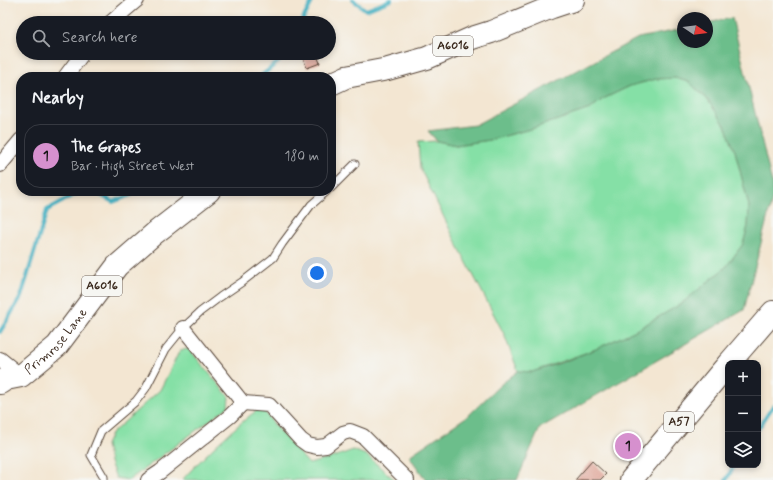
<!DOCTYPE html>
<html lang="en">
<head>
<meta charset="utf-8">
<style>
	:root { --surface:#171b24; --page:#20242c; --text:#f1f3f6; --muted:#9ea1a6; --line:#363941; --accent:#d690ce }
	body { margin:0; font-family:Mynerve,sans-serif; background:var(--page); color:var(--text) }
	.controls { position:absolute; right:12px; bottom:12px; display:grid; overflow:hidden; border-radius:8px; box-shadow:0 2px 6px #0003 }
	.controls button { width:36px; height:36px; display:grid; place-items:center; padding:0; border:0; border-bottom:1px solid var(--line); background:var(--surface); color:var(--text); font:20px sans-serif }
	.compass { position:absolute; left:677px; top:12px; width:36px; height:36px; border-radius:50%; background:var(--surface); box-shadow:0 2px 6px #0003; rotate:103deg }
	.you { position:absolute; left:317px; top:273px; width:14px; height:14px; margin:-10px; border:3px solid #fff; border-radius:50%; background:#1a73e8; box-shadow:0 0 0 6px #1a73e833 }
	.badge { display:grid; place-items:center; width:26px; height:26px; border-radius:50%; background:var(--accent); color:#111; font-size:13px; font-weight:700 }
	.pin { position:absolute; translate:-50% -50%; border:2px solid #fff; box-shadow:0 1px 4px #0006 }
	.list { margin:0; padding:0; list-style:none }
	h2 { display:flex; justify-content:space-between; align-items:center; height:52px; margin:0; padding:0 16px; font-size:17px }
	h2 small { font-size:13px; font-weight:400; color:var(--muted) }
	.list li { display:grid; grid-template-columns:26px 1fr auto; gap:12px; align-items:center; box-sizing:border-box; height:64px; margin:0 8px 8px; padding:0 8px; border:1px solid var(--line); border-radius:16px }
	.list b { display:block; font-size:15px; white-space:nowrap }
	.list p { margin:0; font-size:13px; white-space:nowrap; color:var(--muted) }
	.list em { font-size:13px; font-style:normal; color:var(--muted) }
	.icon { flex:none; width:22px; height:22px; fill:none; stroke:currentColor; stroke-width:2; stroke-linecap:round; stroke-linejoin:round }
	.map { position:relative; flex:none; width:773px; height:480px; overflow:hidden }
	.search { position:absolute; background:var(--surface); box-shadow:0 2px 6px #0003; left:16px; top:16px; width:320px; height:44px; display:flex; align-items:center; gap:10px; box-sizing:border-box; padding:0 14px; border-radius:22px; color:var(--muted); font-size:15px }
	.panel { position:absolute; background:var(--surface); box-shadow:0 2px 6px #0003; left:16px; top:72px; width:320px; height:124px; border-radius:16px }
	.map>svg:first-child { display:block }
	.green { fill:#85e0a6; stroke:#608562 }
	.forest { fill:#6cbe8b; stroke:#547454 }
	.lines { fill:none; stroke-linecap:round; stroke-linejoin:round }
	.stream { stroke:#45b1c2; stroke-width:4 }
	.building { fill:#d99081 }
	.service-casing { stroke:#574639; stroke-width:9 }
	.minor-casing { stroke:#574639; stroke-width:16 }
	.primary-casing { stroke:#574639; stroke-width:24 }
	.service { stroke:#fff; stroke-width:7 }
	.minor { stroke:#fff; stroke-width:14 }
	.primary { stroke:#fff; stroke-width:22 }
	.labels { text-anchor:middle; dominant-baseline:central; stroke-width:3; stroke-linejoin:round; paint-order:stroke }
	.shield { fill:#f6f6f2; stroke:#73675e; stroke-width:1 }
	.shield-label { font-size:12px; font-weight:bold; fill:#3b2a1e }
	.street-label { font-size:13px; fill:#3b2a1e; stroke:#f6f6f2 }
</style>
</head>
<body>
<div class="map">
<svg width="773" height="480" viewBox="0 0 773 480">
	<rect width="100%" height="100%" fill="#f6f6f2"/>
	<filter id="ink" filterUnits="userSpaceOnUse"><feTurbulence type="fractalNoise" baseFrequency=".025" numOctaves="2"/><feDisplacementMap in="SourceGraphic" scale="8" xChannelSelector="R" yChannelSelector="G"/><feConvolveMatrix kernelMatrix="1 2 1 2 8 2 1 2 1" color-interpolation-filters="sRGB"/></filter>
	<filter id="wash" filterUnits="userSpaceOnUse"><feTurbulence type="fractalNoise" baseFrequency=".012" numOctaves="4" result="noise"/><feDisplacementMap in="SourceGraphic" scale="16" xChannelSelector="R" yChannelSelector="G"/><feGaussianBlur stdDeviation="0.9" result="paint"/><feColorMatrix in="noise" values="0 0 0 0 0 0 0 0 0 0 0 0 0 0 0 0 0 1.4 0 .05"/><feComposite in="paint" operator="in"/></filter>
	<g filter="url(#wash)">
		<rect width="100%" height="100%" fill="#f3e6d2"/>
		<!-- green -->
		<g class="green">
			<path d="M675,78L689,82L707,99L725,125L735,151L749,206L748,226L743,244L726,267L681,304L636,330L596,349L532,372L518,371L504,334L453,236L420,168L418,142L437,141L456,145L490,140L534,128L590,109L603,99L630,86L656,79Z"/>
			<path d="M189,349L229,397L228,407L129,480L116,478L110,462L106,445L111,434L160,390L180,350Z"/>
			<path d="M261,407L280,432L309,464L334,457L353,450L366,455L395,480H182C207,453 232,429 261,407Z"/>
		</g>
		<!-- forest -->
		<path class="forest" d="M732,18L773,187V196L744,310L540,428L517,480H426L409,456L469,415L499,386L518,371L532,372L560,363L596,349L636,330L681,304L726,267L743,244L748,226L749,206L735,151L725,125L707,99L689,82L675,78L656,79L630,86L603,99L590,109L534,128L490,140L456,145L437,141L428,131L475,125L638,38L683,29V42H707V23Z"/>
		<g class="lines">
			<!-- stream -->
			<g class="stream">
				<path d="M353,0L366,10L391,0"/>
				<path d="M301,23L313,0"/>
				<path d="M260,77L284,57L286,53"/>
				<path d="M94,191L113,202L141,191"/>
				<path d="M0,332L21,297L47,210L81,191"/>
				<path d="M758,429L773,406"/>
				<path d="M726,480L735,465"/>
			</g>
		</g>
		<g id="blocks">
			<!-- building -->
			<g class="building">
				<path d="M304,53H316L320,63L307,68L303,58L306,57Z"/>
				<path d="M592,461L606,474L600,480H575Z"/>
			</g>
		</g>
	</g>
	<g filter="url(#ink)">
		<use href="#blocks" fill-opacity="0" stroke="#574639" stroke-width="1"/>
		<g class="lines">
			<defs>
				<g id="service">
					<path d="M331,188L355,164"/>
					<path d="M104,480V477L91,455L101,431L136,401L146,388L166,349L183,328L200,312L220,297L242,282L273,258L282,244L311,205L327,191"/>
				</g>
				<g id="minor">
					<path d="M110,23L137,0"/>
					<path d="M65,77L83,53"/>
					<path d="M0,165L21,140"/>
					<path d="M183,328L243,403"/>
					<path d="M0,359L21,376"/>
					<path d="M243,403L269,405L301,440L308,445L317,447L326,446L343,433L350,431L363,436L407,480"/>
					<path d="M148,480L160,472L230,416L243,403"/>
				</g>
				<g id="primary">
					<path d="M331,84L346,77L388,69L427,58L472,38L491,32L552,7L573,0"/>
					<path d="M729,363L773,312"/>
					<path id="s1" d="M0,383L6,379L21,376L57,346L117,266L155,233L209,191"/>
					<path d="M631,480L728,364"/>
				</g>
			</defs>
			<!-- service casing -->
			<use href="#service" class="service-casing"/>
			<!-- minor casing -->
			<use href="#minor" class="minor-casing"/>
			<!-- primary casing -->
			<use href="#primary" class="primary-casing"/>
			<!-- service -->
			<use href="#service" class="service"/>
			<!-- minor -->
			<use href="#minor" class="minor"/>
			<!-- primary -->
			<use href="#primary" class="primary"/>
		</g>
	</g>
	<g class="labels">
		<!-- shield labels -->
		<g class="shield">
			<rect x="433" y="36" width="40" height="20" rx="3"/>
			<rect x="82" y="276" width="40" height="20" rx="3"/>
			<rect x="664" y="412" width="30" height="20" rx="3"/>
		</g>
		<g class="shield-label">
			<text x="453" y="46">A6016</text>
			<text x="102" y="286">A6016</text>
			<text x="679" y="422">A57</text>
		</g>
		<!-- street labels -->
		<g class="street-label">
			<text stroke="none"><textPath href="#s1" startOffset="72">Primrose Lane</textPath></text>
		</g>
	</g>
</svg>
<div class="controls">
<button>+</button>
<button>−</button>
<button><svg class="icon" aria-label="layers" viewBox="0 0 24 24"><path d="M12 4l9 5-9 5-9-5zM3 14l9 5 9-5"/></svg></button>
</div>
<svg class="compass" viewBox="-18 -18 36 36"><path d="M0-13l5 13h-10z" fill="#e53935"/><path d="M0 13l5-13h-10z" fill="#9ea1a6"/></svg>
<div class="you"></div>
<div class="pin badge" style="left:628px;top:446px">1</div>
<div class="search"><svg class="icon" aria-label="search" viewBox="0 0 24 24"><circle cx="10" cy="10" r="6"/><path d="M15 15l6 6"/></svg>Search here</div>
<section class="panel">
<h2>Nearby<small></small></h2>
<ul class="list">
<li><span class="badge">1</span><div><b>The Grapes</b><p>Bar · High Street West</p></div><em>180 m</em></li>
</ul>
</section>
</div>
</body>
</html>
